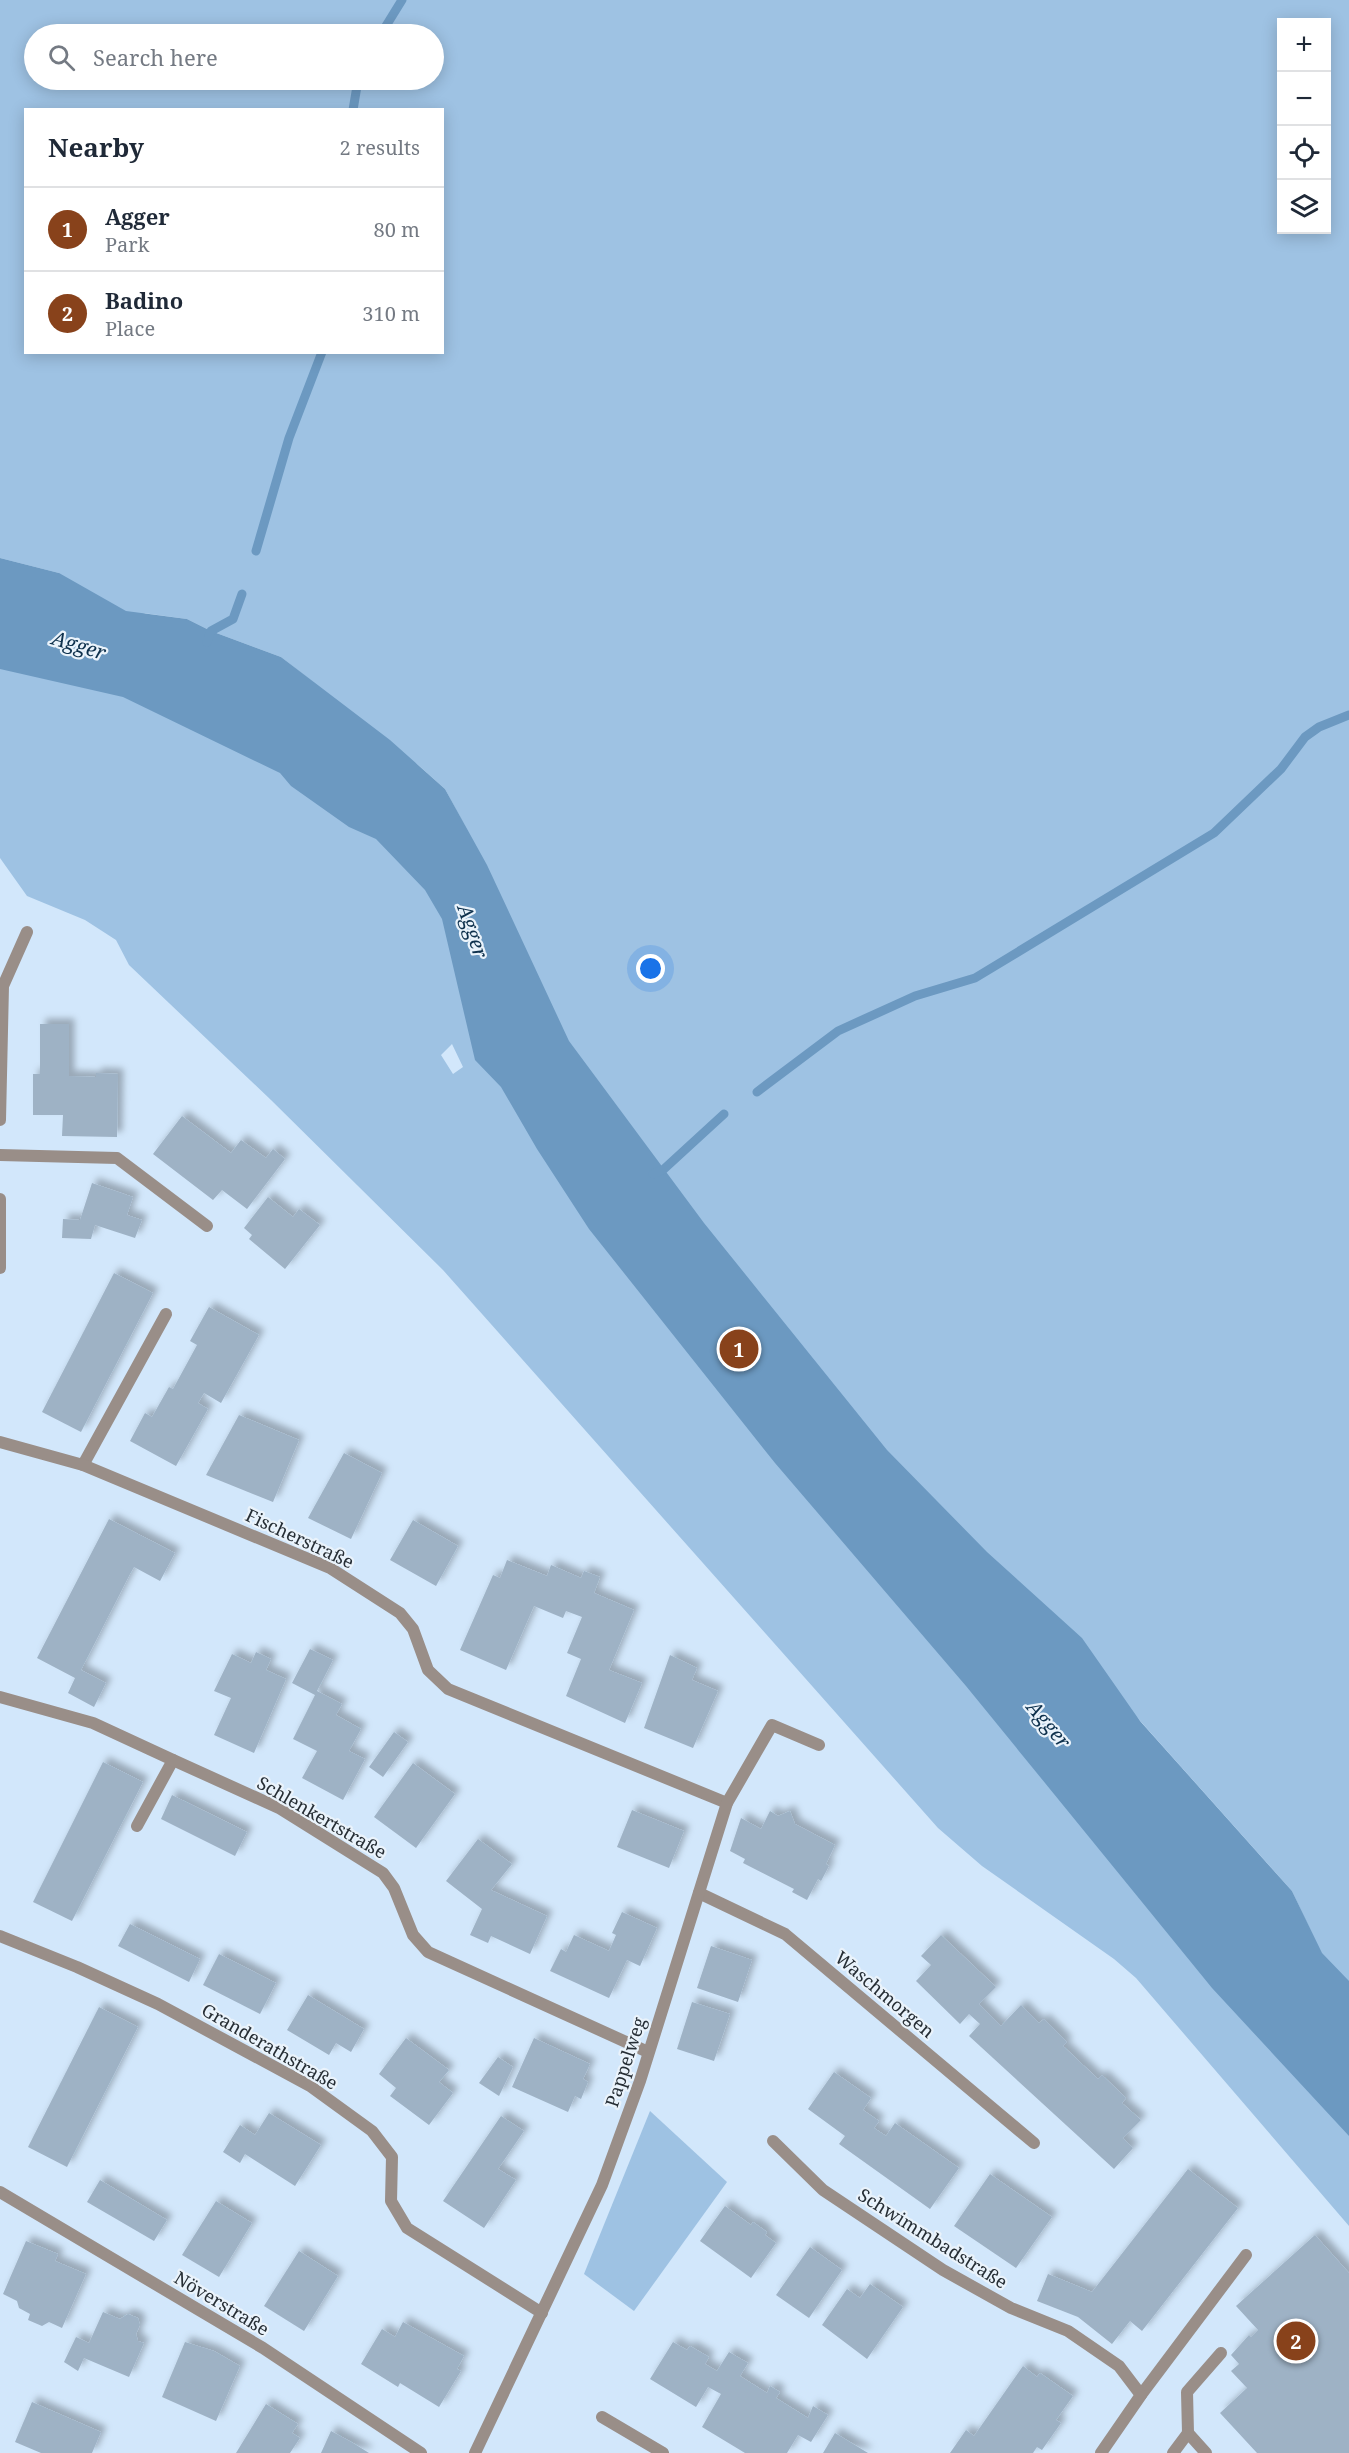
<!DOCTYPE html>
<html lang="en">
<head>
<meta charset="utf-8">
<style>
	:root { --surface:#fff; --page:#f2f2f3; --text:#1f2937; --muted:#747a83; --line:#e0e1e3; --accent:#88421b }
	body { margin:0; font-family:"Noto Serif",serif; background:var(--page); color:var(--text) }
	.controls { position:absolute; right:18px; top:18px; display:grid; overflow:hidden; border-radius:0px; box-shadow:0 3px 15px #0003 }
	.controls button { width:54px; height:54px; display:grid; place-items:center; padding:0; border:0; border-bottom:2px solid var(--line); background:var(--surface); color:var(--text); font:30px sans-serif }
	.you { position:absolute; left:651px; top:969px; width:21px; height:21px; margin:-15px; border:4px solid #fff; border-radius:50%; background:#1a73e8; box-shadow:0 0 0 9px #1a73e833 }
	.badge { display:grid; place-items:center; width:39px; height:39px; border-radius:50%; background:var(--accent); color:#fff; font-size:20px; font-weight:700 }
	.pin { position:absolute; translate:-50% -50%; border:3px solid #fff; box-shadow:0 2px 6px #0006 }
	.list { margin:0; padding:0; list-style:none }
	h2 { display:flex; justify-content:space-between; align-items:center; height:78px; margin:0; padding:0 24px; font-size:26px }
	h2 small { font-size:20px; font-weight:400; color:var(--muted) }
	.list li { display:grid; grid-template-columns:39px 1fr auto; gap:18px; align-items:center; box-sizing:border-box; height:84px; padding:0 24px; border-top:2px solid var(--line) }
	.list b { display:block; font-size:22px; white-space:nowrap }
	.list p { margin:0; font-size:20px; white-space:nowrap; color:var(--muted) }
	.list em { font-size:20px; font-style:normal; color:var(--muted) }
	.icon { flex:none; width:33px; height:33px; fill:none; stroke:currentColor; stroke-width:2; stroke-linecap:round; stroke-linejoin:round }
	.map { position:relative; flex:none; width:1349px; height:2453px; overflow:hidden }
	.search { position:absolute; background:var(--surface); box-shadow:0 3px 15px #0003; left:24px; top:24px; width:420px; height:66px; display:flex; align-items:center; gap:15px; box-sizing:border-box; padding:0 21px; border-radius:33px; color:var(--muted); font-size:22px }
	.panel { position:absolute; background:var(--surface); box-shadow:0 3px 15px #0003; left:24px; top:108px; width:420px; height:246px; border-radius:0px }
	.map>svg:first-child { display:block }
	.green { fill:#9ec2e3; fill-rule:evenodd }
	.water { fill:#6c99c1 }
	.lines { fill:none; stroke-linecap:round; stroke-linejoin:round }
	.stream { stroke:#6c99c1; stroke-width:9 }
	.building { fill:#9eb2c5; filter:url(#shadow) }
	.lane { stroke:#998e88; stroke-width:12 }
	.street { stroke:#998e88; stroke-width:12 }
	.labels { text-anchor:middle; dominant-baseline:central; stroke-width:4.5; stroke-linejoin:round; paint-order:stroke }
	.street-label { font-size:18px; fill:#262e35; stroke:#eaf3fb }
	.water-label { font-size:20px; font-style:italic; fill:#0e314d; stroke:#eaf3fb }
</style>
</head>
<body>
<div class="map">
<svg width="1349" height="2453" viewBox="0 0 1349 2453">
	<defs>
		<filter id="shadow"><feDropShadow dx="5.5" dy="-5.5" stdDeviation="3" flood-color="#0004"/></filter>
	</defs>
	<rect width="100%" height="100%" fill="#d2e7fb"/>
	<!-- green -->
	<g class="green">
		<path d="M0,0H1349V2226L1136,1978L1114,1959L982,1866L938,1828L443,1270L271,1100L129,965L116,940L85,920L27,896L0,858V578L59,573L0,558ZM1282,22H1326V230H1282ZM34,34H434V80H34ZM26,110H442V352H26ZM143,613L187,619L211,631L281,657L313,682ZM416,763L445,789L465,826ZM452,1044L463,1067L453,1074L441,1055ZM1135,1715L1292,1891L1316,1942Z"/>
		<path d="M650,2111L727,2182L634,2311L584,2274Z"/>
	</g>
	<!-- water -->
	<path class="water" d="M0,558L59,573L126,611L187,619L211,631L281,657L390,740L445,789L487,865L569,1041L704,1223L887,1450L987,1552L1082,1638L1140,1721L1292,1891L1322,1953L1349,1981V2136L1212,1988L966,1686L775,1463L589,1229L537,1149L501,1087L475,1060L442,919L425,890L376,839L349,827L291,786L280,773L123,697L0,669Z"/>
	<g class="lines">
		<!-- stream -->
		<g class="stream">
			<path d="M381,34L402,0"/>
			<path d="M353,110L358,80"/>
			<path d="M256,551L289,438L322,352"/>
			<path d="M207,642L211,631L233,619L242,594"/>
			<path d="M757,1092L838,1031L915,996L975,978L1214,833L1281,769L1305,737L1319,727L1349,715"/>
			<path d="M653,1174L664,1169L724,1114"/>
		</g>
	</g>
	<!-- building -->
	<g class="building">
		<path d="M40,1024H69V1076L96,1077V1073L118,1074L117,1137L62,1136L63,1115H33V1074H40Z"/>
		<path d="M182,1116L231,1153L241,1140L266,1158L273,1149L285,1159L247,1209L222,1190L213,1200L153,1154Z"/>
		<path d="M92,1183L133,1197L127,1215L142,1220L135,1238L95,1225L91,1239L62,1238L63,1219L80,1220Z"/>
		<path d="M268,1197L293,1217L299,1209L320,1225L285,1269L249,1239L252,1235L244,1228Z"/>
		<path d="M114,1273L153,1293L81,1432L42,1412Z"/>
		<path d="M209,1307L259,1335L221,1403L204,1393L198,1403L208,1409L176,1466L130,1441L145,1413L152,1417L169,1387L173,1389L197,1345L190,1341Z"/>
		<path d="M239,1415L299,1440L273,1502L206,1475Z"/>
		<path d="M344,1453L382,1473L351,1539L308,1518Z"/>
		<path d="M109,1519L175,1553L160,1581L134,1567L130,1574L81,1670L106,1683L94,1707L68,1693L75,1678L37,1658Z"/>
		<path d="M413,1520L458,1546L436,1586L390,1560Z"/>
		<path d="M507,1560L547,1576L551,1565L581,1578L584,1571L600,1577L594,1593L634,1610L609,1670L642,1683L625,1723L566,1696L581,1659L567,1653L582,1617L566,1611L563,1618L534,1606L506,1670L460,1650L493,1575L500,1578Z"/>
		<path d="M310,1649L333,1660L317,1691L342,1704L336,1715L361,1729L349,1751L365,1759L343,1800L302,1778L317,1751L293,1739L315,1695L292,1683Z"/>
		<path d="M256,1652L271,1659L266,1670L286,1679L254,1753L214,1735L231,1698L214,1691L232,1654L251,1663Z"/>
		<path d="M670,1655L697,1668L692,1680L718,1691L693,1748L644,1728Z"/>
		<path d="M394,1732L408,1742L383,1777L369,1767Z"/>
		<path d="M103,1762L143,1782L72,1921L33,1902Z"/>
		<path d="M413,1763L455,1794L416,1848L374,1817Z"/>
		<path d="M172,1795L247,1832L235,1856L161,1819Z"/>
		<path d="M632,1810L684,1831L669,1868L617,1847Z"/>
		<path d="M770,1811L778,1816L790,1811L795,1824L835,1845L826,1864L829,1866L821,1881L818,1879L807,1900L792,1892L794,1889L743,1863L745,1859L730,1851L741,1818L761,1829Z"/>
		<path d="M478,1839L512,1864L491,1890L547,1916L530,1954L491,1936L488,1943L470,1935L482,1909L446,1881Z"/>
		<path d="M622,1912L657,1928L640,1966L627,1960L609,1998L550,1971L561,1949L566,1952L574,1935L609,1951L616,1935L612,1933Z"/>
		<path d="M130,1924L200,1959L189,1982L118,1946Z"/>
		<path d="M941,1935L996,1987L979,2004L1001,2026L1021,2005L1039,2023L1044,2019L1067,2042L1063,2046L1098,2079L1102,2075L1126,2098L1122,2103L1141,2120L1123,2138L1133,2148L1114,2169L969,2036L980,2024L969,2014L960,2024L916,1981L931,1965L921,1956Z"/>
		<path d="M711,1946L752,1960L738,2002L697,1988Z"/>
		<path d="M219,1954L276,1983L260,2014L203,1985Z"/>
		<path d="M308,1995L364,2029L351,2052L336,2043L329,2055L287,2030Z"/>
		<path d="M692,2002L730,2014L714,2061L677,2049Z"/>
		<path d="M99,2007L138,2027L67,2167L28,2147Z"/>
		<path d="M406,2038L449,2070L439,2082L453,2093L429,2125L390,2096L396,2088L379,2074Z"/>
		<path d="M534,2038L590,2064L583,2079L588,2082L581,2099L575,2096L568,2112L512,2087Z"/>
		<path d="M498,2057L513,2067L499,2096L479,2083Z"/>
		<path d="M834,2072L871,2098L863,2110L879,2121L874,2128L886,2136L895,2123L959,2168L930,2209L839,2144L845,2136L808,2109Z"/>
		<path d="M269,2113L321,2145L295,2186L245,2154L240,2163L223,2152L240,2125L255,2135Z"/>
		<path d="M501,2116L524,2131L498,2169L516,2180L484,2228L443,2201Z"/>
		<path d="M1188,2169L1238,2208L1142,2331L1130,2321L1112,2344L1078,2317L1037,2301L1048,2274L1092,2292Z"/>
		<path d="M990,2174L1052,2217L1016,2268L954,2226Z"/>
		<path d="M100,2180L167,2220L154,2241L87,2202Z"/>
		<path d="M216,2201L252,2223L219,2277L182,2255Z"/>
		<path d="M725,2206L751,2225L753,2222L767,2232L765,2235L776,2243L751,2278L700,2241Z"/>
		<path d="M1315,2235L1349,2273V2453H1257L1220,2413L1247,2388L1231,2371L1239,2364L1231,2355L1249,2335L1251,2337L1258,2330L1236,2306Z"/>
		<path d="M26,2241L58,2254L55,2261L86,2274L62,2328L49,2322L42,2326L28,2320L30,2314L19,2308L17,2301L3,2294Z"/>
		<path d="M810,2247L842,2270L809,2318L776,2295Z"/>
		<path d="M299,2251L338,2276L304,2331L264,2306Z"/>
		<path d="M870,2284L903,2307L867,2359L822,2325L847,2289L860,2298Z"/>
		<path d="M103,2312L120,2319L128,2314L138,2318L140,2325L136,2334L138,2341L144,2343L129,2377L84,2358L78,2371L64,2362L76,2337L89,2343Z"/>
		<path d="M403,2322L464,2356L457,2369L461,2371L439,2407L400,2383L398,2387L361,2364L382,2329L395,2337Z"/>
		<path d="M185,2342L214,2351L240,2366L216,2421L162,2397Z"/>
		<path d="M673,2342L687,2350L690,2346L709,2357L705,2364L717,2371L729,2352L748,2363L740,2376L767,2393L770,2386L780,2392L776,2398L808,2418L813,2406L828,2415L811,2442L798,2435L787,2453H745L702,2427L721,2394L708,2387L696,2407L650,2379Z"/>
		<path d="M1023,2366L1037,2377L1040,2373L1073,2396L1056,2420L1061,2423L1042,2450L1037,2447L1033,2453H950L966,2430L974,2436Z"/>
		<path d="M32,2402L101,2432L92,2453H41L15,2442Z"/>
		<path d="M266,2404L298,2424L292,2433L300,2438L290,2453H236Z"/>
		<path d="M331,2431L353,2443L369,2453H321Z"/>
		<path d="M835,2433L868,2453H823Z"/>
	</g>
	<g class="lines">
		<!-- lane -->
		<g class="lane">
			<path d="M83,1465L166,1314"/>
			<path d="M137,1826L173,1760"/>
			<path d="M1141,2395L1246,2255"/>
			<path d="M1188,2433L1187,2392L1221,2353"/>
			<path d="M1173,2453L1188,2433L1206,2453"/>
		</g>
		<!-- street -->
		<g class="street">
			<path d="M0,1120L3,986L27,932"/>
			<path d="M0,1155L117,1158L207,1226"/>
			<path d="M0,1199V1268"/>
			<path d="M0,1442L83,1465L330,1568L400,1613L413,1629L428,1670L448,1689L727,1803"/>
			<path d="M0,1697L93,1723L173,1760L279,1808L383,1873L394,1888L413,1935L428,1952L648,2052"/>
			<path d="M699,1893L785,1934L1034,2143"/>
			<path d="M0,1936L77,1967L158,2004L310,2086L372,2131L392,2157L391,2201L407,2228L542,2313"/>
			<path d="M773,2141L823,2190L943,2270L1011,2308L1068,2331L1119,2366L1141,2395L1101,2453"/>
			<path d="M0,2192L263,2348L421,2453"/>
			<path d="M602,2417L663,2453"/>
			<path d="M475,2453L602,2185L640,2081L727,1803L772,1725L819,1745"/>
		</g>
	</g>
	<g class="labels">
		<!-- street labels -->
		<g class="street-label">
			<text transform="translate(300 1538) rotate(25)">Fischerstraße</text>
			<text transform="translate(322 1817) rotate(30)">Schlenkertstraße</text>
			<text transform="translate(885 1994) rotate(40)">Waschmorgen</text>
			<text transform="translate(270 2046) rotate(30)">Granderathstraße</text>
			<text transform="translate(625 2062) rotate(-72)">Pappelweg</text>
			<text transform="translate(933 2238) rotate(32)">Schwimmbadstraße</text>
			<text transform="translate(222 2303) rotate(31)">Növerstraße</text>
		</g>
		<!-- water labels -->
		<g class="water-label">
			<text transform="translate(79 645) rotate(17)">Agger</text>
			<text transform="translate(473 931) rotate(71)">Agger</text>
			<text transform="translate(1049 1724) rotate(50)">Agger</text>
		</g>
	</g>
</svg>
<div class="controls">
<button>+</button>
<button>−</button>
<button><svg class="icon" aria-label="locate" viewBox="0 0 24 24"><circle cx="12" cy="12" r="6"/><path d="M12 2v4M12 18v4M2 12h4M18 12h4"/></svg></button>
<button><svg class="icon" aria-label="layers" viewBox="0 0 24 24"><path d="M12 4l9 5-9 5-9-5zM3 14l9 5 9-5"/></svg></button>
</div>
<div class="you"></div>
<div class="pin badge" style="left:739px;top:1349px">1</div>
<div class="pin badge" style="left:1296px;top:2341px">2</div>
<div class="search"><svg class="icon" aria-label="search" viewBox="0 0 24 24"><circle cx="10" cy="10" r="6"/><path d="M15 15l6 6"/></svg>Search here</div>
<section class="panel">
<h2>Nearby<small>2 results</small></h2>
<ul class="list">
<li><span class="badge">1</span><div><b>Agger</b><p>Park</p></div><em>80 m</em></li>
<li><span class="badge">2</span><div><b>Badino</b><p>Place</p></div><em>310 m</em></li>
</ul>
</section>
</div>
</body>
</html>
